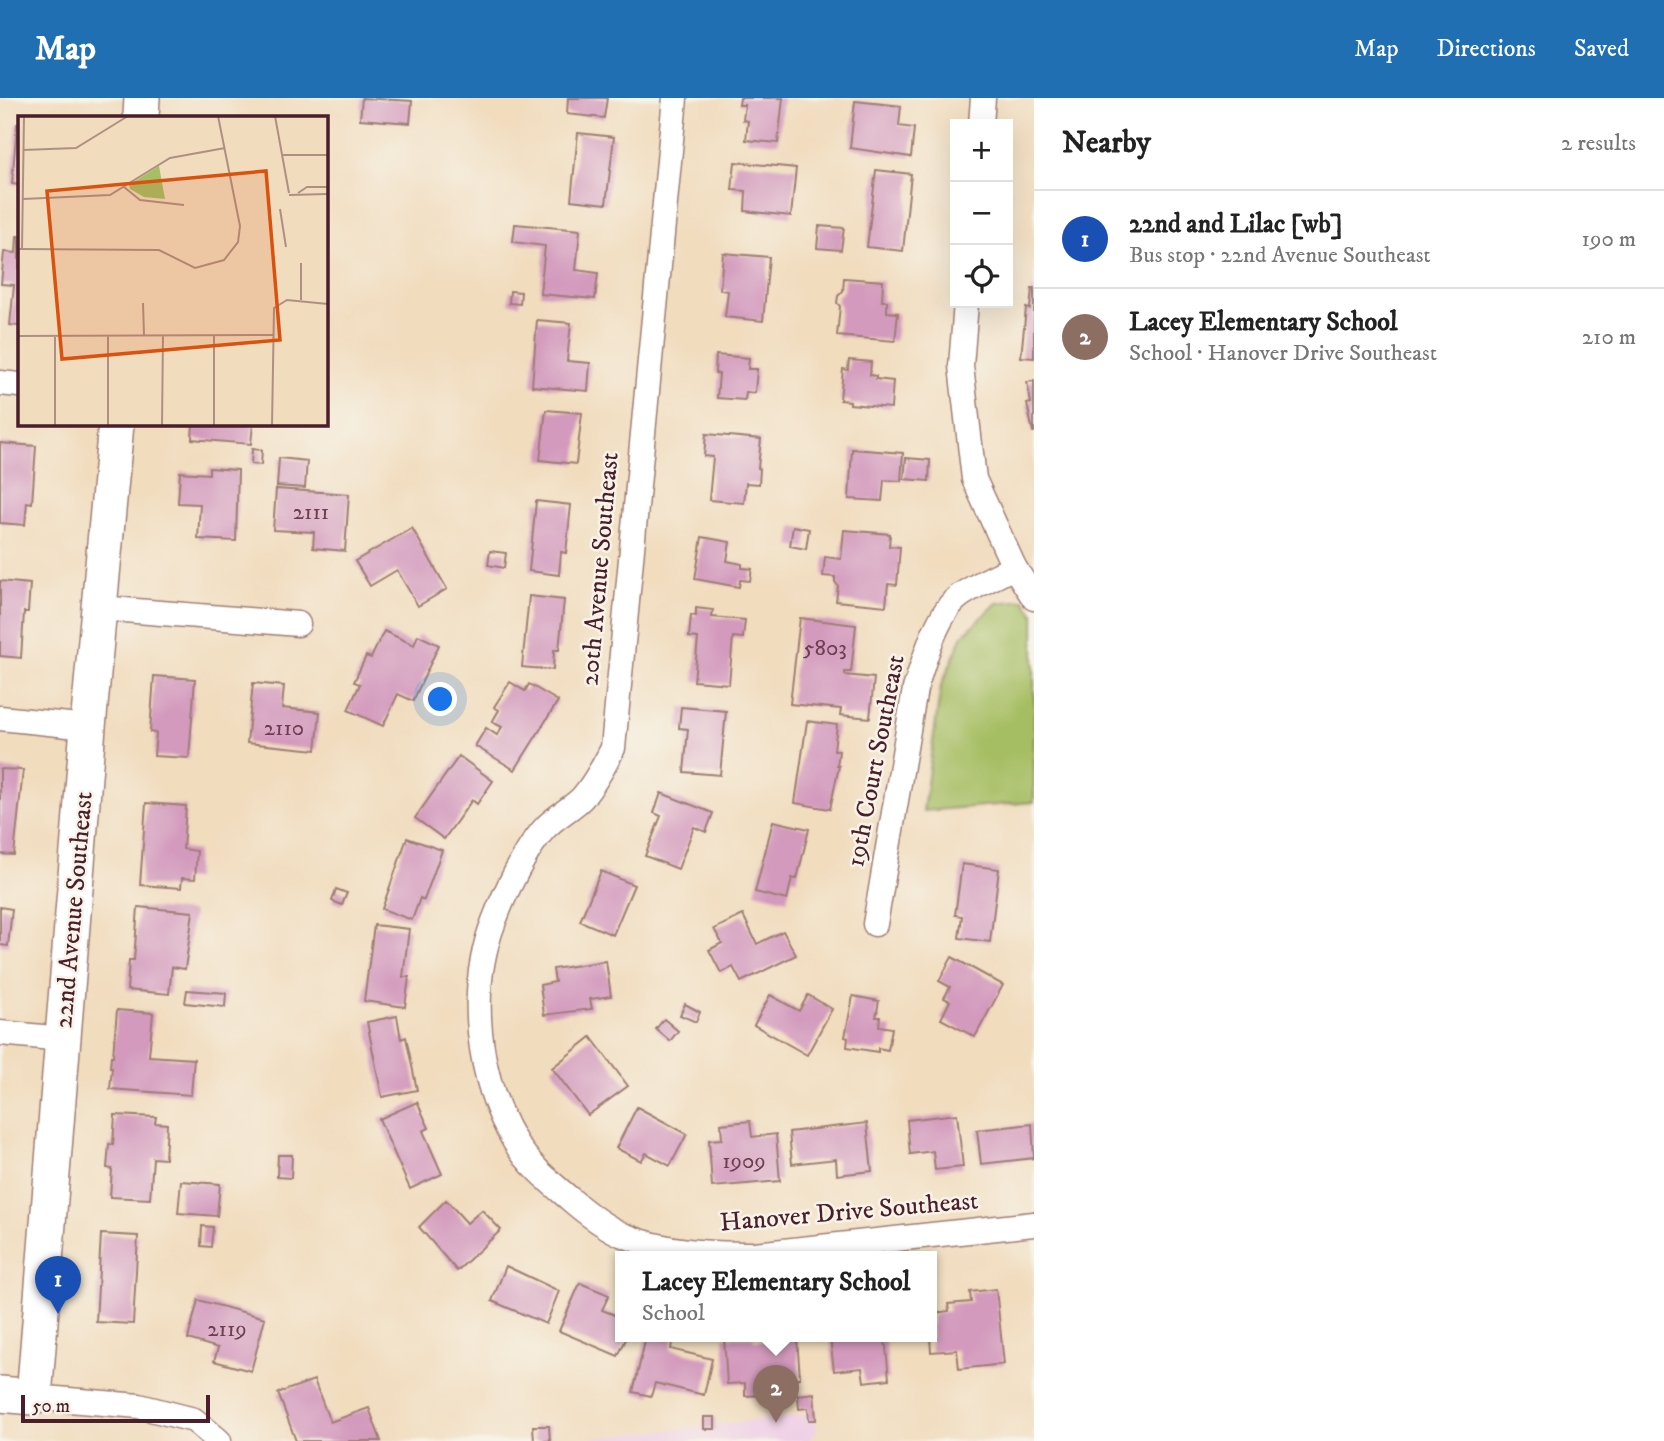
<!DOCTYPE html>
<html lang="en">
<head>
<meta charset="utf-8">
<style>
	:root { --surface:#fff; --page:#f6f6f6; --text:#222; --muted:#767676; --line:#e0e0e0; --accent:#1f6fb2 }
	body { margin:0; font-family:"IM FELL DW Pica",serif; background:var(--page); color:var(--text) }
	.controls { position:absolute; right:21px; top:21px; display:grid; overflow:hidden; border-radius:0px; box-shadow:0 7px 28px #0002 }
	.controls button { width:63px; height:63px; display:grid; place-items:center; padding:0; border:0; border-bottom:2px solid var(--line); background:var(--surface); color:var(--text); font:35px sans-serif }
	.scale { position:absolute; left:21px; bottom:18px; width:189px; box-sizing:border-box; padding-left:7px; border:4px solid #4a1f2b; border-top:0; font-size:19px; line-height:24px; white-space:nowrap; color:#4a1f2b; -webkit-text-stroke:5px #f7f3e8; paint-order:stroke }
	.you { position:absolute; left:441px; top:602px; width:24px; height:24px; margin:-18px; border:5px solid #fff; border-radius:50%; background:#1a73e8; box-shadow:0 0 0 10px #1a73e833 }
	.badge { display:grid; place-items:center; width:46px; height:46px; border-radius:50%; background:var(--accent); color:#fff; font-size:23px; font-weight:700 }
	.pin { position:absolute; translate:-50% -58px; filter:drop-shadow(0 2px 4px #0008) }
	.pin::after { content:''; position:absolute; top:37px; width:24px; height:21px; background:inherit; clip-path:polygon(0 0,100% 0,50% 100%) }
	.popup { position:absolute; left:615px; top:1153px; width:322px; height:91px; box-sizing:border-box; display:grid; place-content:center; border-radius:0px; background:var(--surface); filter:drop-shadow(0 2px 5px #0005); font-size:23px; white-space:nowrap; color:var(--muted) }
	.popup b { font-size:26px; color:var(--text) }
	.popup::after { content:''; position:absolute; left:50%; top:100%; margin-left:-14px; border:14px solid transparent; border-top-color:var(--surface) }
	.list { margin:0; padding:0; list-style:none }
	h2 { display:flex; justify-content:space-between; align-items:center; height:91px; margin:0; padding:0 28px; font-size:30px }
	h2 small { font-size:23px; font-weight:400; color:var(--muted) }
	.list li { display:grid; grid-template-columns:46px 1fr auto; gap:21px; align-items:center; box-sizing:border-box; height:98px; padding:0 28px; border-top:2px solid var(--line) }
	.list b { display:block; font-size:26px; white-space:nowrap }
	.list p { margin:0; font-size:23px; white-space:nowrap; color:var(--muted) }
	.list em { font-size:23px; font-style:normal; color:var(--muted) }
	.icon { flex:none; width:38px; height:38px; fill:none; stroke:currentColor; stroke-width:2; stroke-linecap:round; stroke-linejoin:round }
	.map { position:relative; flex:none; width:1034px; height:1343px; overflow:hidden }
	header { display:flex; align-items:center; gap:42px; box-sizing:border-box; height:98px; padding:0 35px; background:var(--accent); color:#fff }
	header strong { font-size:33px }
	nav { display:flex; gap:38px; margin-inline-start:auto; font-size:24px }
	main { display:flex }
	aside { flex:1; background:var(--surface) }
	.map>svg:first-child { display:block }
	.built { fill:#efd0e6 }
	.green { fill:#a6be64; stroke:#786e48; stroke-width:2 }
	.building { fill:#d39abd }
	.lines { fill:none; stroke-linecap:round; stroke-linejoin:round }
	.street-casing { stroke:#9e7e74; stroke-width:27 }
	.secondary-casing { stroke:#9e7e74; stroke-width:38 }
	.street { stroke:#fff; stroke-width:24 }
	.secondary { stroke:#fff; stroke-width:35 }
	.labels { text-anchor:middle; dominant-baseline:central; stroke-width:5; stroke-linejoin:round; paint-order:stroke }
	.number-label { font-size:23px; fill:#6c3e50 }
	.street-label { font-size:26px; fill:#4a1f2b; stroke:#f7f3e8 }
	.inset-road { fill:none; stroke:#ae9083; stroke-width:2 }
	.view { fill:#d8530f; fill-opacity:0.15; stroke:#d8530f; stroke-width:3.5 }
	.inset-edge { fill:none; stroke:#4a1f2b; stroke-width:3.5 }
</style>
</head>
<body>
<header>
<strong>Map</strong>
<nav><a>Map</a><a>Directions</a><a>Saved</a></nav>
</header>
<main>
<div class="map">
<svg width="1034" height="1343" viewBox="0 0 1034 1343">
	<rect width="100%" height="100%" fill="#f7f3e8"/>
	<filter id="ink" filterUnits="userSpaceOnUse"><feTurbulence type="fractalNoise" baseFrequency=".0143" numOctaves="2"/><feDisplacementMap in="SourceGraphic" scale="14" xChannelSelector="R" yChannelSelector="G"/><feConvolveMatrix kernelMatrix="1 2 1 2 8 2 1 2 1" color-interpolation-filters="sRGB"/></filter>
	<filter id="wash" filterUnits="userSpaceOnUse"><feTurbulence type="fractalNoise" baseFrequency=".00686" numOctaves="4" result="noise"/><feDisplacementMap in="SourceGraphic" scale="28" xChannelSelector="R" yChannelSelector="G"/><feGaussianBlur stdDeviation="1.57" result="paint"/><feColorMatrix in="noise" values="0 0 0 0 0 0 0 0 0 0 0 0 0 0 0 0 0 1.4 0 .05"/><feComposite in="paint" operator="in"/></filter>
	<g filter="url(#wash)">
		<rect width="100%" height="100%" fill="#f1dcbe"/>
		<!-- built -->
		<path class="built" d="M814,1316L817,1333L807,1343H566Z"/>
		<!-- green -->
		<path class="green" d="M1024,502L1034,516V704L923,713L941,588L963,537L997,505Z"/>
		<g id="blocks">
			<!-- building -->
			<g class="building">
				<path d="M362,0L412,3L410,25L360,21Z"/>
				<path d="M568,0H607L604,20L567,16Z"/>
				<path d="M740,0H783L778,45L746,42L748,23L743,22L745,7H739Z"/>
				<path d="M855,3L901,8L899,28L914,30L911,59L850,50Z"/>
				<path d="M17,26H19V87L12,86Z"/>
				<path d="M578,35L614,39L606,106L571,102Z"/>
				<path d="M735,64L796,70L791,118L745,113L746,93L732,92Z"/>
				<path d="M876,72L911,76L903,153L867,149Z"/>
				<path d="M515,126L580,132L576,172L598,175L595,201L540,196L545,148L513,144Z"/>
				<path d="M819,128L844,130L841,152L817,150Z"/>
				<path d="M17,138H19V228L10,227L14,187L1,186L4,154L16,155Z"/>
				<path d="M723,155L769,159L763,223L725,219L728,193L720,192Z"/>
				<path d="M844,180L883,183L882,203H887V214L898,215L895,243L837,238L840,208L837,205L838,198L843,193Z"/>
				<path d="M1032,190H1034V260L1021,259L1026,210L1030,211Z"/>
				<path d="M510,193L521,194L520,206L509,205Z"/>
				<path d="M537,222L571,225L567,263L590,265L588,293L532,288Z"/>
				<path d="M716,257L749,260L748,271H757L755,295L746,294L745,302L717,300L719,276L715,275Z"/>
				<path d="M849,262L871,264L870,277L876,278V281L893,283L891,310L850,306V303L840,302L843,271L848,272Z"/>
				<path d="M1034,283V334H1033L1027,306L1031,305L1027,284Z"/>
				<path d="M546,312L582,315L576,366L540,362Z"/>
				<path d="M193,326H253L251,346L192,341Z"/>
				<path d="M706,336L761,341L758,370L760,371L759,386L746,385L744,405L709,402L713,359L704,358Z"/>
				<path d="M0,345L36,348L32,405L27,404L25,427L0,425Z"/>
				<path d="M252,351L262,352L261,367L251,366Z"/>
				<path d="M852,351L903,355L901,383L884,382L882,403L849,401Z"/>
				<path d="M279,360L307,363L305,390L277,388Z"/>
				<path d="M906,360L930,362L929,383L904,381Z"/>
				<path d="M209,370L238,372L236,443L198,441L200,406L178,405L180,374L209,376Z"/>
				<path d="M276,391L349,396L345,453L313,450L314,434L273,432Z"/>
				<path d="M536,403L571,407L566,455L561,454L559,477L529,473Z"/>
				<path d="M793,428L809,431L806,451L790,448Z"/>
				<path d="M412,430L447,491L418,508L397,472L370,488L355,463Z"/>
				<path d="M844,432L890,436L889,448L900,449L897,487L888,486L886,508L836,503L838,488L835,484V479L823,478L825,459L841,461Z"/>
				<path d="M702,439L730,444L727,463L742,466V470L752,471L750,483L740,482L739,489L695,481Z"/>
				<path d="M490,453L506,455L504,470L488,467Z"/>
				<path d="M0,483L30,486L28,514H24L21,560L0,558Z"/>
				<path d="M529,498L564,502L559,552H554L553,572L522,569Z"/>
				<path d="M696,510L713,512L712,519L745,522L743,540L733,539L729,586L694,583L698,540L689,539L691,517L696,518Z"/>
				<path d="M800,520L856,527L851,574H845V577L874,580L870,620L840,617L841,611L790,606Z"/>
				<path d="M384,533L414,547L418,537L439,547L413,603L398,596L383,628L348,612L360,586L354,584L366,558L371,560Z"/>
				<path d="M154,578L195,581L189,660L154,658L156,635L150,634Z"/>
				<path d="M510,584L525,593L529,586L558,603L515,672L475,648L486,630L497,637L502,629L492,624L499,612L494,609Z"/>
				<path d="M253,585L284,588L282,610L320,614L316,652L247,645Z"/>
				<path d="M681,609L726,613L720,677L684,674L688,631L679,630Z"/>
				<path d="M807,623L837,627L834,652L839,653L837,668H839L830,711L795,705Z"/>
				<path d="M459,658L493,683L477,706L472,702L444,741L415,720Z"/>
				<path d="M0,671L23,672L14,757L0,756Z"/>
				<path d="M661,695L713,715L706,734L694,729L678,771L645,758L661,718L654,715Z"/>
				<path d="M146,705L186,708L183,751L197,753L195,781L182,780L181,790L140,787Z"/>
				<path d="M773,723L809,731L797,781L792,780L787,802L755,794Z"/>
				<path d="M407,740L442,752L424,802L420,800L412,822L382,811Z"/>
				<path d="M962,766L999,771L990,844L959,840L962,818L955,817Z"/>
				<path d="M601,773L634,787L613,837L580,823Z"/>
				<path d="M336,791L347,795L342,807L332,803Z"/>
				<path d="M0,809L12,811L8,848L0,847Z"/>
				<path d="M138,809L193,814L185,871L172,869L169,896L127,892L129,862H134Z"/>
				<path d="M743,817L757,846L783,833L796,857L741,884L733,869L721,875L709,852L722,845L714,831Z"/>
				<path d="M374,827L409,831L403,879H409L405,909L364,903Z"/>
				<path d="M952,859L1003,887L975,939L941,921L950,903L944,900L950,889L939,883Z"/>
				<path d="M606,863L611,898L590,901L592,911L544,917L540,887L555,884L553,871Z"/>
				<path d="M187,892L226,895L225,909L185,905Z"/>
				<path d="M770,897L799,913L808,897L832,911L807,957L754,927Z"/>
				<path d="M853,898L879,903L876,919H880L879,928L892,930L888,952L878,950V954L847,949L848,940L845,939Z"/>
				<path d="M685,906L700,914L696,924L680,917Z"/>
				<path d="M117,912L153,915L149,958L194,961L191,997L110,991L112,970H110L111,958H113Z"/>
				<path d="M397,918L401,941L406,939L417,992L382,999L367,924Z"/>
				<path d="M664,921L678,933L670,943L656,931Z"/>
				<path d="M591,939L628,988L588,1017L552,970Z"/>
				<path d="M417,1004L429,1030L423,1033L442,1076L410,1091L379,1021Z"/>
				<path d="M637,1009L687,1036L670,1068L646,1055L641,1063L616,1050Z"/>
				<path d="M957,1016L963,1069L935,1072L933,1053L910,1056L907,1022Z"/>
				<path d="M115,1017L156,1019L155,1025L167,1026L165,1061L153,1060L150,1101L110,1099L112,1071L107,1070L109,1046L113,1047Z"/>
				<path d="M750,1023L752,1039L776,1036L780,1083L712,1089L709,1042L722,1041L721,1026Z"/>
				<path d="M867,1025L872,1073L837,1077L836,1061L792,1066L789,1034Z"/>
				<path d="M1032,1026L1034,1060L981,1066L977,1032Z"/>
				<path d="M278,1057H292L291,1080L277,1079Z"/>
				<path d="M181,1083L220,1086L217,1118L178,1115Z"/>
				<path d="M446,1102L467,1125L482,1112L501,1132L457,1173L419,1129Z"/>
				<path d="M202,1128L213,1129L211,1149L201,1148Z"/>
				<path d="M101,1136L138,1138L133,1226L96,1224Z"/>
				<path d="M506,1168L559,1193L546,1226L492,1203Z"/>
				<path d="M580,1185L609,1197L602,1212L620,1219V1239H627L618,1258L559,1233Z"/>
				<path d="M996,1191L1004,1266L959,1271L957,1252L931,1254L930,1239H932V1219L935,1218V1215L949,1213L948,1206L971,1204L970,1194Z"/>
				<path d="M198,1202L265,1220L251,1273L214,1263L218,1250L188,1241Z"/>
				<path d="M646,1239H673L671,1251L712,1261L704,1297L655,1285L651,1298L633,1294Z"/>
				<path d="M724,1239H753L754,1243L797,1240L800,1280L763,1283L764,1297L745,1298V1285L727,1286Z"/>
				<path d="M830,1239H885L889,1281L864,1284L862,1270L834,1273Z"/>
				<path d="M314,1282L330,1324L369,1310L381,1343H296L278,1295Z"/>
				<path d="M814,1295L816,1322H809L808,1310L799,1311L798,1297Z"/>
				<rect x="704" y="1319" width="11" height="12"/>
				<path d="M533,1328H549L550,1343H534Z"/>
			</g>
		</g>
	</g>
	<g filter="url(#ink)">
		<use href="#blocks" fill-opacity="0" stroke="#9e7e74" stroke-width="2"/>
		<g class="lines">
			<defs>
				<g id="street">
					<path d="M675,0L613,650C604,668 595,685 582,700C571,711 556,718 545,730C526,751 504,796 494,823C467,892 477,980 515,1044C529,1067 550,1084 570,1101C585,1114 605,1129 623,1137C665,1154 709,1156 754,1156L1034,1126"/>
					<path d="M981,26L983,0"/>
					<path d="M966,205L961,268L974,381L1014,469L1034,500"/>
					<path d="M0,285L19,287"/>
					<path d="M99,510L298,526"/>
					<path d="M0,620L88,629"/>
					<path d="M875,826L915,591C923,565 936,519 956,501C968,490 999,477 1014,469"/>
					<path d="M0,935L63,941"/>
					<path d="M34,1299L139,1308L194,1322L219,1343"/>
				</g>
				<g id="secondary">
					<path d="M141,19L142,0"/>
					<path d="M0,1296L34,1299L88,629L116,326"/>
				</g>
			</defs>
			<!-- street casing -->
			<use href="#street" class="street-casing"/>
			<!-- secondary casing -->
			<use href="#secondary" class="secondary-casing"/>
			<!-- street -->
			<use href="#street" class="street"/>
			<!-- secondary -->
			<use href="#secondary" class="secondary"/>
		</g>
	</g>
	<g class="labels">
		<!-- number labels -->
		<g class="number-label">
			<text x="311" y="414">2111</text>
			<text x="825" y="550">5803</text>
			<text x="284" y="630">2110</text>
			<text x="744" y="1063">1909</text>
			<text x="227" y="1231">2119</text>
		</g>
		<!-- street labels -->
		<g class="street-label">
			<text transform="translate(600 471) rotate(-85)">20th Avenue Southeast</text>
			<text transform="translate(876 663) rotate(-79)">19th Court Southeast</text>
			<text transform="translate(74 812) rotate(-85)">22nd Avenue Southeast</text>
			<text transform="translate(849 1114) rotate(-5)">Hanover Drive Southeast</text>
		</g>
	</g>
	<!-- overview -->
	<g transform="translate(18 18)">
		<rect width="310" height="310" fill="#f1dcbe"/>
		<path d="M141,50L147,83L126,81L112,73L111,69Z" fill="#a6be64"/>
		<path class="inset-road" d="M257,0L271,77M5,34L58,32L110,0M264,39H310M106,71L122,84L166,89M280,77L289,71H310M271,79L310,78M5,83L92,79L152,42L207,32M262,93L268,131M0,133L141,134L177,152L206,144L220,126L222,110L200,0M4,133L6,0M283,184V147M125,187L126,219M0,220L255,219M37,220V310M90,310V219M144,310L145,219M196,310V219M254,310L256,192L269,184L310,188"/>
		<path class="view" d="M248,55L262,224L44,243L29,75Z"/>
		<rect width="310" height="310" class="inset-edge"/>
	</g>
</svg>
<div class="controls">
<button>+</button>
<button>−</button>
<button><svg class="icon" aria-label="locate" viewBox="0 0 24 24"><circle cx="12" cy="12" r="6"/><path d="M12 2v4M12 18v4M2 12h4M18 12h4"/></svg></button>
</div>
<div class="scale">50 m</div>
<div class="you"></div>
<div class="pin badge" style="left:58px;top:1216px;background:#1a4fb4">1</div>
<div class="pin badge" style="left:776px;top:1325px;background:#8d6e63">2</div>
<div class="popup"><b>Lacey Elementary School</b>School</div>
</div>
<aside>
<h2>Nearby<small>2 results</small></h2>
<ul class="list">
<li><span class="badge" style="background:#1a4fb4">1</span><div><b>22nd and Lilac [wb]</b><p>Bus stop · 22nd Avenue Southeast</p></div><em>190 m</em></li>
<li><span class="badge" style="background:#8d6e63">2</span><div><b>Lacey Elementary School</b><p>School · Hanover Drive Southeast</p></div><em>210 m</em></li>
</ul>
</aside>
</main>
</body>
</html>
